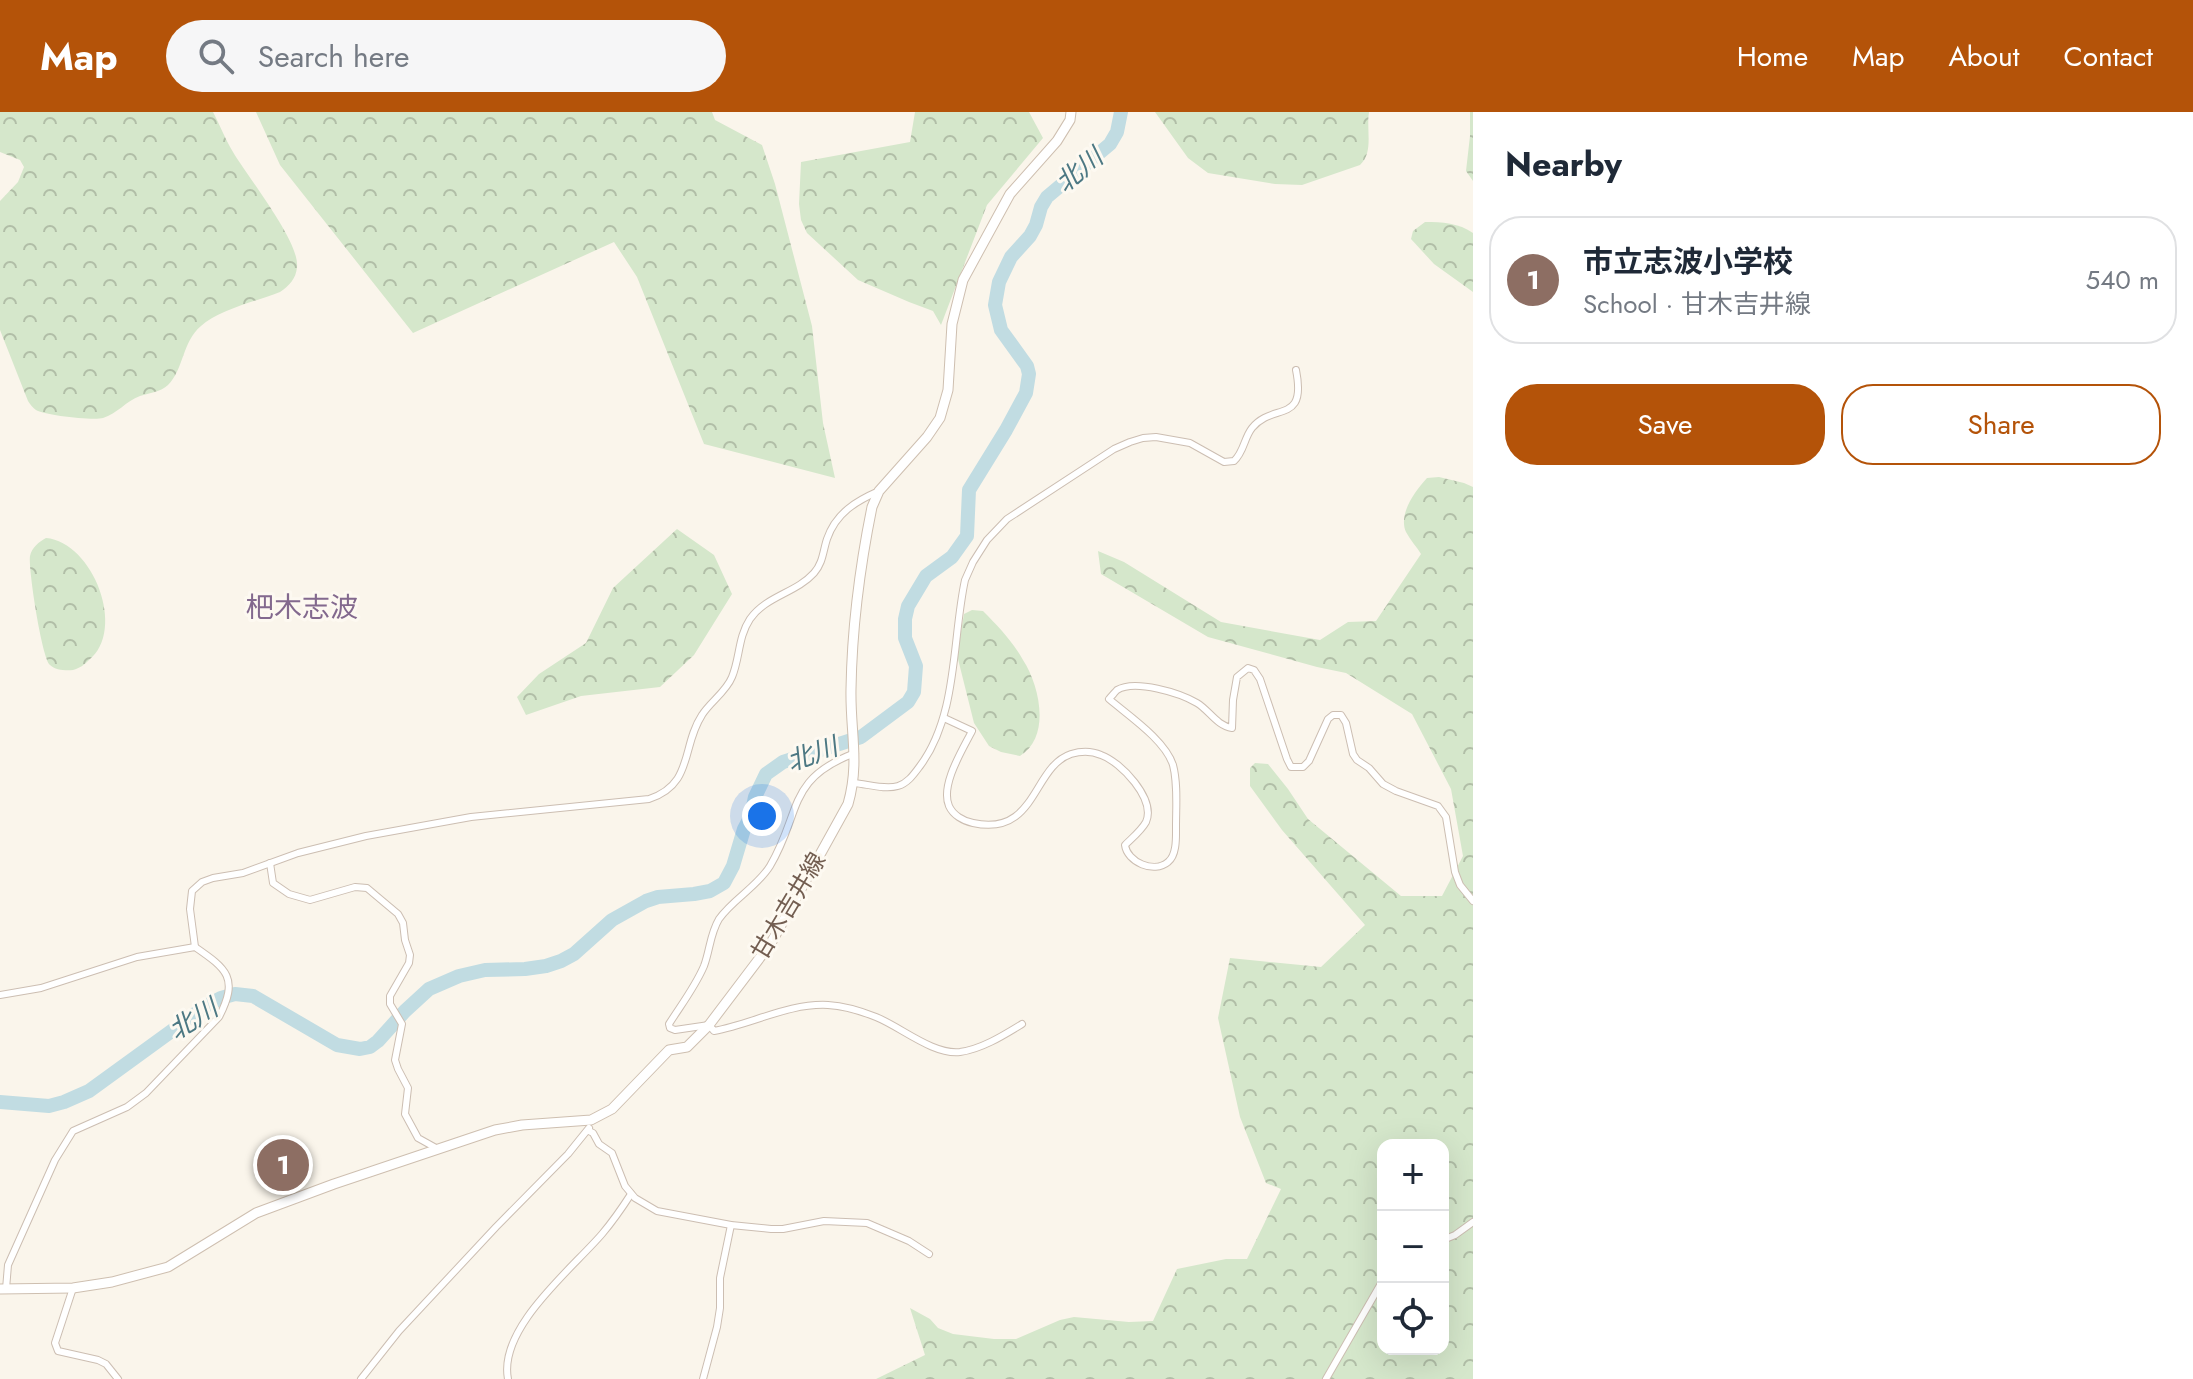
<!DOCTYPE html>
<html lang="en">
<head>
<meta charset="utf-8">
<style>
	:root { --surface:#fff; --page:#f6f6f7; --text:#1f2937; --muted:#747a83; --line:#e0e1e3; --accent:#b45309 }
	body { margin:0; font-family:Jost,"Noto Sans JP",sans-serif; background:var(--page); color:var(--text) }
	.controls { position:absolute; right:24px; bottom:24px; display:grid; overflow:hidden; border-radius:16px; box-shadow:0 8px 32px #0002 }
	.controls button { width:72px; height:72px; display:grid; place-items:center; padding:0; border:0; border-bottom:2px solid var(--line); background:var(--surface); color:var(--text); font:40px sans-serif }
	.you { position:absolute; left:762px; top:704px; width:28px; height:28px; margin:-20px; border:6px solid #fff; border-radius:50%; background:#1a73e8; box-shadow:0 0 0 12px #1a73e833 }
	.badge { display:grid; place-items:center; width:52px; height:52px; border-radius:50%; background:var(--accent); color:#fff; font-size:26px; font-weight:700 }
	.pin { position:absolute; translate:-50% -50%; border:4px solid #fff; box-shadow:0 2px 8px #0006 }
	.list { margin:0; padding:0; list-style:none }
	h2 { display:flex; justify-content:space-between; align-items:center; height:104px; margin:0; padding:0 32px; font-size:34px }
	h2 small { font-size:26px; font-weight:400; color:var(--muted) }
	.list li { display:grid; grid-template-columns:52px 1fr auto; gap:24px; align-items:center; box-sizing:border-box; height:128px; margin:0 16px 16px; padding:0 16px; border:2px solid var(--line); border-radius:32px }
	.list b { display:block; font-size:30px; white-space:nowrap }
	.list p { margin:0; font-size:26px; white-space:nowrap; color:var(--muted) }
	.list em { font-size:26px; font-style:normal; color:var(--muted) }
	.actions { display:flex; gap:16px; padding:24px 32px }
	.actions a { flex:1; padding:18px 0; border:2px solid var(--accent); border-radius:32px; text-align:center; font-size:28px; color:var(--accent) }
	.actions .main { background:var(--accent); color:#fff }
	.icon { flex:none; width:44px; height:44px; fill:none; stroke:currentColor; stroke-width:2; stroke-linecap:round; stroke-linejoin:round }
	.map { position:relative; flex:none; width:1473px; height:1267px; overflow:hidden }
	header { display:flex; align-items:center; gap:48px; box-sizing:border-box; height:112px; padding:0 40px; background:var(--accent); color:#fff }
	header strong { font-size:38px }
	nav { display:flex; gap:44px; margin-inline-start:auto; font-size:28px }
	.search { width:560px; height:72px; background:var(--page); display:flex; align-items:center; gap:20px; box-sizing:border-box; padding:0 28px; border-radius:44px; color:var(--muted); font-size:30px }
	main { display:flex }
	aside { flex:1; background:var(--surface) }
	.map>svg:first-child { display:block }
	.forest { fill:url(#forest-crowns); fill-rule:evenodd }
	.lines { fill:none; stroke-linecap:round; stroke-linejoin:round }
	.river { stroke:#c1dce2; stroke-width:14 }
	.minor-casing { stroke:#ccbeb2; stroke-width:8 }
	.secondary-casing { stroke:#cebfb0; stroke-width:11 }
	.minor { stroke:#fff; stroke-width:6 }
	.secondary { stroke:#fff; stroke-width:9 }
	.labels { text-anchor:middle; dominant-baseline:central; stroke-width:6; stroke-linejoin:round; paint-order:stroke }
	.street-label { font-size:24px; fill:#735e51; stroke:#fdf9f1 }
	.water-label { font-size:26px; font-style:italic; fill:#4c7883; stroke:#fdf9f1 }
	.quarter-label { font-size:28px; fill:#83698e; stroke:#fdf9f1 }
</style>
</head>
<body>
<header>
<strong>Map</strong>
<div class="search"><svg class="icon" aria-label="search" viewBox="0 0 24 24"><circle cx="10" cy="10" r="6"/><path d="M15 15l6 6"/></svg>Search here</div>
<nav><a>Home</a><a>Map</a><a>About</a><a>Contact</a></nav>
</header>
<main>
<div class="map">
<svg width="1473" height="1267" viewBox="0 0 1473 1267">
	<defs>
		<pattern id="forest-crowns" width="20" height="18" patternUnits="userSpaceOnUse" patternTransform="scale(2)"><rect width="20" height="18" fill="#d5e7cb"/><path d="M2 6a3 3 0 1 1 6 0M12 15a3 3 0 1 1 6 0" fill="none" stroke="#b1bea7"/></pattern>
	</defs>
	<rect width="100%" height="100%" fill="#faf5eb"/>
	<!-- forest -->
	<g class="forest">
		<path d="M0,0H213C220,13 225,27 233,40C247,64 300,130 297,155C296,167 289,174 280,180C257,189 218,198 201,214C182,230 184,257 168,273C161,280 149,281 140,284C126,289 117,302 103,306C94,309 43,303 36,298C33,296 30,292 28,289L0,218V89L18,70L24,55L20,48L0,40Z"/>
		<path d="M256,0H712L715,8L762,33L775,72L812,214L823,311L835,366L704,332L637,165L614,130L413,221L280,53Z"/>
		<path d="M915,0H1029L1043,26L987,93L941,213L933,199L909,190L858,168L807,121L801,108L799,92L801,50L910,30Z"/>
		<path d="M1155,0H1369C1366,18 1374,40 1360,53L1302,73L1275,72L1208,61L1188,46Z"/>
		<path d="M1470,0H1473V69L1466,59L1470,24Z"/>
		<path d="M1425,110C1442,110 1459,111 1473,121V180L1434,152L1411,127L1413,119Z"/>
		<path d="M1439,365L1464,371L1473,375V1267H876L925,1243L910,1196L930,1207L938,1216L953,1222L994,1227H1016L1060,1208L1074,1205L1129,1210L1153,1209L1177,1157L1226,1147H1247L1281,1077L1266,1071L1240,1005L1218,906L1230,846L1321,855L1365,813L1282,718L1250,674V656L1255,651L1268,652L1288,677L1308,707L1401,784H1442L1463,744L1451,677L1412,602L1346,561L1317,555L1208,525L1101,462L1098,439L1124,450L1221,510L1320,528L1348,510L1376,509L1421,442C1417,435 1410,428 1406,420C1398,402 1415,379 1427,366ZM1383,1033H1443V1237H1383Z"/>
		<path d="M677,417L714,443L732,482L694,543L660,575L581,584L526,603L517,585L539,562L586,531L613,476Z"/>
		<path d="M46,426C93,430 127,518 89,548C84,553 80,556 73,558C66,559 55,558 50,553C42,546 28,456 30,444C32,435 39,430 46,426Z"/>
		<path d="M972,498L983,499C998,514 1013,530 1023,548C1040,574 1051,625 1020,644L1001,640L989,634L974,611L957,543L964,502Z"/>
	</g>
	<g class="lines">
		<!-- river -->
		<path class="river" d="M0,990L49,994L64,990L89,979L206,894L221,886L235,882L253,884L337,933L360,937L370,935L378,929L405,899L429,877L459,864L485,858L525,857L546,854L561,849L574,842L612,808L646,789L658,785L694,782L710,779L724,771L733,754L744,717L751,704L755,685L766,662L783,650L861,625L908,590L914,580L916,554L905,526V507L908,494L926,464L952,445L967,424L969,378L1006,318L1026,281L1029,262L1027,254L1001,218L995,193L999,170L1011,145L1030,124L1036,113L1041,95L1047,85L1110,32L1117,20L1121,0"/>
		<defs>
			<g id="minor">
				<path d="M944,606L972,619C963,637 940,673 949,694C953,703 963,709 973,711C1037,725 1032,655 1071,642C1081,639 1092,639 1101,643C1121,650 1156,687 1146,710C1141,719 1132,726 1125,733C1127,750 1154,762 1168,750C1177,743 1176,725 1176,715C1176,695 1178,672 1173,653C1165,628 1129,604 1109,587C1110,586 1116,579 1117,578C1135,567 1180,581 1197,591C1209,598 1217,614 1232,616L1233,588L1237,565L1248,556L1254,558L1260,567L1287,647L1291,655H1303L1309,649L1328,607L1333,603H1341L1346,611L1353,642L1357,648L1369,656L1383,672L1396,679L1438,694L1446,705L1455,760L1460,773L1473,789"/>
				<path d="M855,641C786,667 802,700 770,754C757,775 733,787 719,807C710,822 710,838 704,854C695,875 681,893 669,912L670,916L675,918L709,913L714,919C752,912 789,891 828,893C844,894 861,899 876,905C901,915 933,943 960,940C982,937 1004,923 1022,912"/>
				<path d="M854,671C867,672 885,678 898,674C908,671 914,662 920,654C958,603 952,528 965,468L973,450L987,428L1007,407L1114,337L1130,330L1143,326L1156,325L1190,331L1224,350L1234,349C1244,340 1244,326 1252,316C1273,290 1307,313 1296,258"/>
				<path d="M270,751L273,771L289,782L310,788L355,775L367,776L398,802L403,811L405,828L410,843L409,851L390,884V892L402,912L395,948L398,957L408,976L405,1002L418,1026L436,1036"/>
				<path d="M195,835L190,797L192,779L202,770L213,766L243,761L298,741L366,724L471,705L649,687C694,672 681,635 702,603C710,590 726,580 732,565C740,546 738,525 750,507C766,484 796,481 814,461C823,451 823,439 827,427C836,401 856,389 879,379"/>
				<path d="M0,883L41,876L137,845L195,835C227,857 239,866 219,905L146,981L127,995L73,1019L55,1048L8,1153L6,1177"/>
				<path d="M589,1019L593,1021L599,1032L612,1041L625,1074L635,1086L657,1099L731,1113L771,1117H783L824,1109L867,1111L909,1129L929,1142"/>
				<path d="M1443,1128L1455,1123L1473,1110"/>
				<path d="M73,1176L55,1231L58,1239L98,1248L106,1252L118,1267"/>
				<path d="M361,1267L399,1219L496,1115L568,1042L589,1016"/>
				<path d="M508,1267C498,1216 572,1157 602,1122C613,1109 622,1096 631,1082"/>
				<path d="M703,1267L717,1215L720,1196V1166L731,1113"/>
				<path d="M1326,1267L1383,1168"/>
			</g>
			<path id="secondary" d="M0,1177L73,1176L112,1170L168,1155L256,1101L334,1072L495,1018L522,1013L591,1008L612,997L669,938L687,935L709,913L771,831L848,692C860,650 850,619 851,577C852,516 860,454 872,395L879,379L927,325L940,306L948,278L952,212L963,168L1010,82L1057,29L1070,8L1071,0"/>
		</defs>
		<!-- minor casing -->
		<use href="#minor" class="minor-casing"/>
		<!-- secondary casing -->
		<use href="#secondary" class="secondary-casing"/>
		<!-- minor -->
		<use href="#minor" class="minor"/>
		<!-- secondary -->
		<use href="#secondary" class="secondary"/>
	</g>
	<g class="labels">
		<!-- street labels -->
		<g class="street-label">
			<text transform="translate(788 794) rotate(-59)">甘木吉井線</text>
		</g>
		<!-- water labels -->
		<g class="water-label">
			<text transform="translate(1079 58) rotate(-40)">北川</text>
			<text transform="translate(812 642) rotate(-20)">北川</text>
			<text transform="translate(193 907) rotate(-32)">北川</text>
		</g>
		<!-- quarter labels -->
		<g class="quarter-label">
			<text x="302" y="495">杷木志波</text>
		</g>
	</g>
</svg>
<div class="controls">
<button>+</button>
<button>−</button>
<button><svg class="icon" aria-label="locate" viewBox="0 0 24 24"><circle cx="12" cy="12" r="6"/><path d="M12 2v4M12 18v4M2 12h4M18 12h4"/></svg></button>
</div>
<div class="you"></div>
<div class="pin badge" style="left:283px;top:1053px;background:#8d6e63">1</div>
</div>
<aside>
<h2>Nearby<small></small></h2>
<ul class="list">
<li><span class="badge" style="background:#8d6e63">1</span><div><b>市立志波小学校</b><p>School · 甘木吉井線</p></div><em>540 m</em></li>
</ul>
<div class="actions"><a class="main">Save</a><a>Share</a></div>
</aside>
</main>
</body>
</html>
